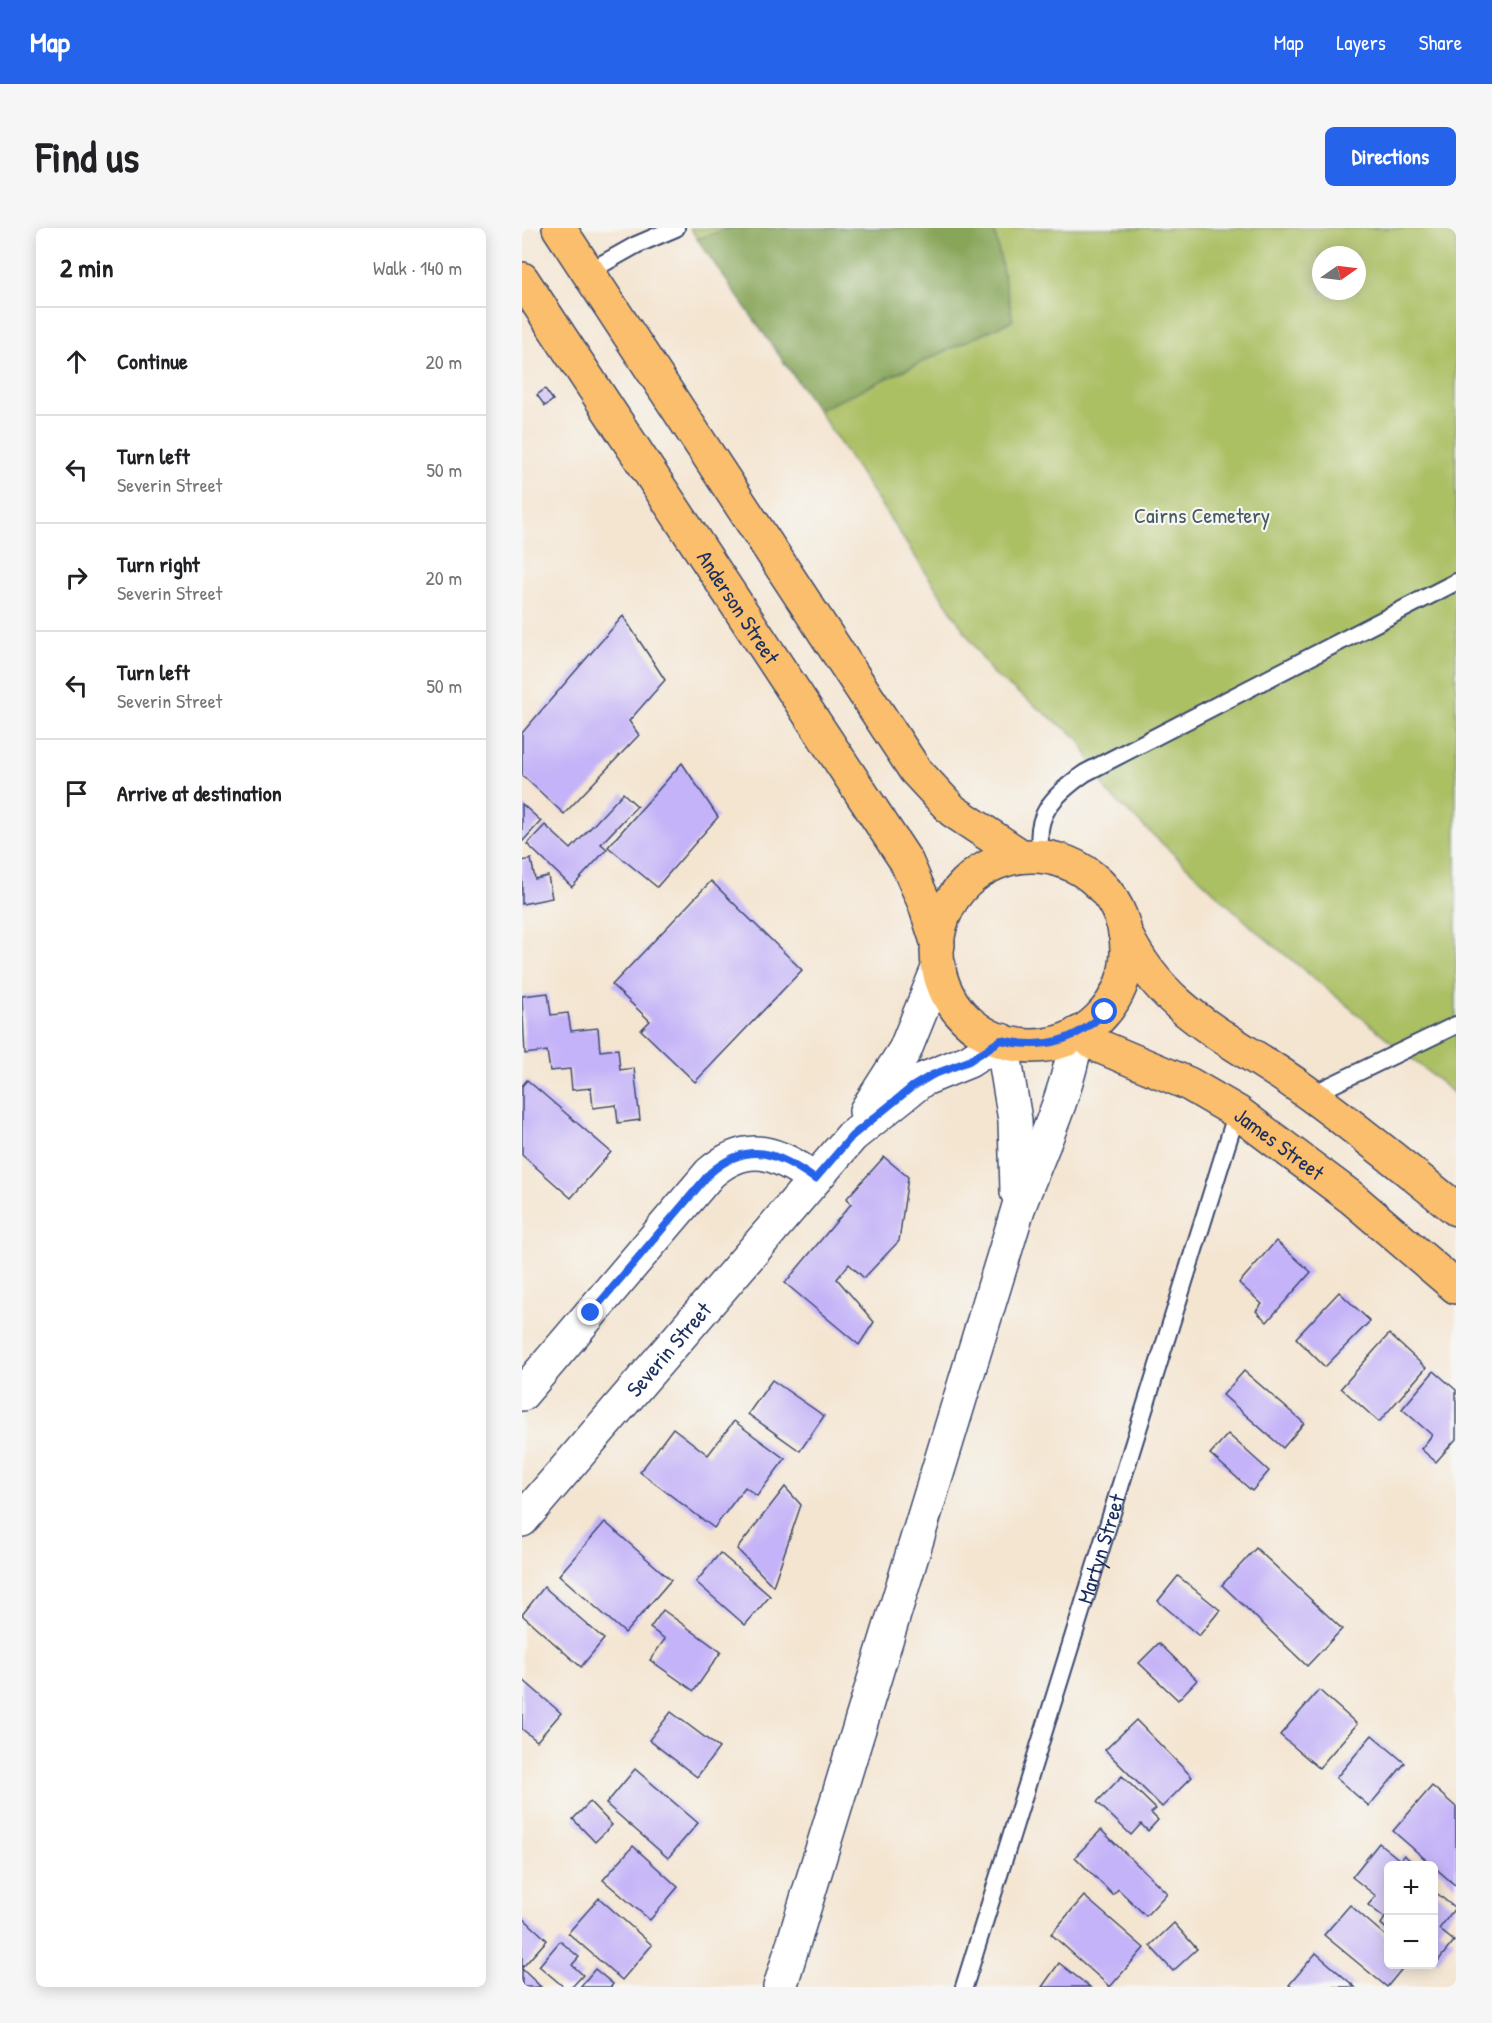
<!DOCTYPE html>
<html lang="en">
<head>
<meta charset="utf-8">
<style>
	:root { --surface:#fff; --page:#f6f6f6; --text:#202124; --muted:#757577; --line:#e0e0e0; --accent:#2563eb }
	body { margin:0; font-family:"Patrick Hand",sans-serif; background:var(--page); color:var(--text) }
	.controls { position:absolute; right:18px; bottom:18px; display:grid; overflow:hidden; border-radius:9px; box-shadow:0 3px 15px #0003 }
	.controls button { width:54px; height:54px; display:grid; place-items:center; padding:0; border:0; border-bottom:2px solid var(--line); background:var(--surface); color:var(--text); font:30px sans-serif }
	.compass { position:absolute; left:790px; top:18px; width:54px; height:54px; border-radius:50%; background:var(--surface); box-shadow:0 3px 15px #0003; rotate:76deg }
	.stop { position:absolute; width:18px; height:18px; margin:-14px; border:4px solid #2563eb; border-radius:50%; background:#fff }
	.stop.end { background:#2563eb; border-color:#fff; box-shadow:0 2px 6px #0008 }
	.list { margin:0; padding:0; list-style:none }
	h2 { display:flex; justify-content:space-between; align-items:center; height:78px; margin:0; padding:0 24px; font-size:26px }
	h2 small { font-size:20px; font-weight:400; color:var(--muted) }
	.list li { display:grid; grid-template-columns:39px 1fr auto; gap:18px; align-items:center; box-sizing:border-box; height:108px; padding:0 24px; border-top:2px solid var(--line) }
	.list b { display:block; font-size:22px; white-space:nowrap }
	.list p { margin:0; font-size:20px; white-space:nowrap; color:var(--muted) }
	.list em { font-size:20px; font-style:normal; color:var(--muted) }
	.icon { flex:none; width:33px; height:33px; fill:none; stroke:currentColor; stroke-width:2; stroke-linecap:round; stroke-linejoin:round }
	.map { position:relative; flex:none; width:934px; height:1759px; overflow:hidden; border-radius:9px }
	header { display:flex; align-items:center; gap:36px; box-sizing:border-box; height:84px; padding:0 30px; background:var(--accent); color:#fff }
	header strong { font-size:28px }
	nav { display:flex; gap:33px; margin-inline-start:auto; font-size:21px }
	.intro { display:flex; align-items:center; justify-content:space-between; box-sizing:border-box; height:144px; padding:0 36px }
	h1 { margin:0; font-size:42px }
	.button { padding:15px 27px; border-radius:9px; background:var(--accent); color:#fff; font-size:21px; font-weight:700 }
	main { display:flex; gap:36px; padding:0 36px }
	aside { flex:1; background:var(--surface); border-radius:9px; box-shadow:0 3px 15px #0003 }
	.map>svg:first-child { display:block }
	.green { fill:#abbf64; stroke:#637761; stroke-width:1.5; fill-rule:evenodd }
	.forest { fill:#88a65a; stroke:#526a5c; stroke-width:1.5 }
	.building { fill:#c4b3f8 }
	.lines { fill:none; stroke-linecap:round; stroke-linejoin:round }
	.service-casing { stroke:#3c4a6f; stroke-width:20 }
	.minor-casing { stroke:#3c4a6f; stroke-width:36 }
	.primary-casing { stroke:#3c4a6f; stroke-width:36 }
	.service { stroke:#fff; stroke-width:16 }
	.minor { stroke:#fff; stroke-width:33 }
	.primary { stroke:#fabe6d; stroke-width:33 }
	.route { stroke:#2563eb; stroke-width:8 }
	.labels { text-anchor:middle; dominant-baseline:central; stroke-width:4.5; stroke-linejoin:round; paint-order:stroke }
	.park-label { font-size:22px; fill:#465a60; stroke:#f6f6f2 }
	.street-label { font-size:22px; fill:#1b2f5e; stroke:#f6f6f2 }
</style>
</head>
<body>
<header>
<strong>Map</strong>
<nav><a>Map</a><a>Layers</a><a>Share</a></nav>
</header>
<div class="intro"><h1>Find us</h1><a class="button">Directions</a></div>
<main>
<aside>
<h2>2 min<small>Walk · 140 m</small></h2>
<ul class="list">
<li><svg class="icon" aria-label="ahead" viewBox="0 0 24 24"><path d="M12 20V5M6 11l6-6 6 6"/></svg><div><b>Continue</b></div><em>20 m</em></li>
<li><svg class="icon" aria-label="left" viewBox="0 0 24 24"><path d="M17 20v-9H6M10 6l-5 5 5 5"/></svg><div><b>Turn left</b><p>Severin Street</p></div><em>50 m</em></li>
<li><svg class="icon" aria-label="right" viewBox="0 0 24 24"><path d="M7 20v-9h11M14 6l5 5-5 5"/></svg><div><b>Turn right</b><p>Severin Street</p></div><em>20 m</em></li>
<li><svg class="icon" aria-label="left" viewBox="0 0 24 24"><path d="M17 20v-9H6M10 6l-5 5 5 5"/></svg><div><b>Turn left</b><p>Severin Street</p></div><em>50 m</em></li>
<li><svg class="icon" aria-label="arrive" viewBox="0 0 24 24"><path d="M6 21V4h12l-3 4 3 4H6"/></svg><div><b>Arrive at destination</b></div></li>
</ul>
</aside>
<div class="map">
<svg width="934" height="1759" viewBox="0 0 934 1759">
	<rect width="100%" height="100%" fill="#f6f6f2"/>
	<filter id="ink" filterUnits="userSpaceOnUse"><feTurbulence type="fractalNoise" baseFrequency=".0167" numOctaves="2"/><feDisplacementMap in="SourceGraphic" scale="12" xChannelSelector="R" yChannelSelector="G"/><feConvolveMatrix kernelMatrix="1 2 1 2 8 2 1 2 1" color-interpolation-filters="sRGB"/></filter>
	<filter id="wash" filterUnits="userSpaceOnUse"><feTurbulence type="fractalNoise" baseFrequency=".008" numOctaves="4" result="noise"/><feDisplacementMap in="SourceGraphic" scale="24" xChannelSelector="R" yChannelSelector="G"/><feGaussianBlur stdDeviation="1.35" result="paint"/><feColorMatrix in="noise" values="0 0 0 0 0 0 0 0 0 0 0 0 0 0 0 0 0 1.4 0 .05"/><feComposite in="paint" operator="in"/></filter>
	<g filter="url(#wash)">
		<rect width="100%" height="100%" fill="#f4e5d1"/>
		<!-- green -->
		<path class="green" d="M168,0H934V867L732,701L586,565L557,511L471,446L296,182ZM799,27H835V63H799Z"/>
		<!-- forest -->
		<path class="forest" d="M208,0H472L491,92L296,182L175,11Z"/>
		<g id="blocks">
			<!-- building -->
			<g class="building">
				<path d="M23,161L31,172L23,178L15,167Z"/>
				<path d="M101,388L143,452L107,493L117,507L42,586L0,547V505Z"/>
				<path d="M160,535L196,589L135,659L86,619Z"/>
				<path d="M101,565L115,578L79,616L85,621L50,659L5,616L23,597L49,621Z"/>
				<path d="M0,576L19,593L0,614Z"/>
				<path d="M9,631L13,651L26,648L30,670L0,676V633Z"/>
				<path d="M189,653L280,742L173,854L119,802L128,793L90,757Z"/>
				<path d="M26,765L29,787L46,785L49,803L76,800L78,823L96,821L98,842L112,840L118,892L96,895L94,877L71,880L69,860L50,862L48,841L28,843L25,823L3,826L0,768Z"/>
				<path d="M5,852L89,924L49,970L0,927V858Z"/>
				<path d="M362,929L386,949L377,1013L342,1050L327,1036L315,1051L352,1094L337,1117L263,1055L329,976L325,970Z"/>
				<path d="M754,1013L789,1044L745,1094L734,1083L740,1076L717,1055Z"/>
				<path d="M817,1064L848,1093L803,1139L774,1110Z"/>
				<path d="M867,1106L904,1140L857,1194L819,1160Z"/>
				<path d="M722,1143L782,1195L761,1220L701,1167Z"/>
				<path d="M912,1143L934,1162V1211L914,1234L899,1221L910,1207L880,1181Z"/>
				<path d="M250,1152L302,1188L278,1223L226,1186Z"/>
				<path d="M212,1193L263,1231L235,1268L223,1259L192,1300L118,1244L151,1200L186,1227Z"/>
				<path d="M706,1206L747,1243L730,1263L688,1226Z"/>
				<path d="M263,1259L279,1277L251,1358L215,1321Z"/>
				<path d="M83,1294L149,1352L103,1405L37,1347Z"/>
				<path d="M734,1320L820,1401L785,1438L700,1357Z"/>
				<path d="M198,1325L248,1368L223,1397L174,1354Z"/>
				<path d="M656,1348L698,1382L677,1408L636,1373Z"/>
				<path d="M22,1359L82,1411L59,1439L0,1387Z"/>
				<path d="M141,1382L199,1424L172,1463L128,1432L143,1411L128,1400Z"/>
				<path d="M637,1415L675,1452L656,1472L617,1435Z"/>
				<path d="M0,1451L39,1485L15,1513L0,1501Z"/>
				<path d="M797,1462L835,1496L797,1540L758,1507Z"/>
				<path d="M149,1484L197,1520L175,1549L127,1512Z"/>
				<path d="M614,1492L670,1549L640,1579L583,1522Z"/>
				<path d="M850,1507L883,1535L847,1578L814,1550Z"/>
				<path d="M113,1541L176,1595L146,1630L84,1576Z"/>
				<path d="M600,1548L634,1581L629,1585L636,1592L626,1603L619,1596L609,1607L575,1574Z"/>
				<path d="M910,1558L934,1579V1658L871,1603Z"/>
				<path d="M68,1574L90,1597L73,1614L51,1591Z"/>
				<path d="M579,1602L645,1665L624,1688L596,1661L591,1667L553,1629Z"/>
				<path d="M857,1615L878,1632L882,1627L895,1638H866V1702L859,1696L863,1690L846,1677L854,1668L830,1649Z"/>
				<path d="M111,1618L156,1659L128,1692L81,1652Z"/>
				<path d="M912,1663L933,1680L917,1701L932,1713L916,1733L912,1729Z"/>
				<path d="M562,1668L622,1720L588,1759L529,1706Z"/>
				<path d="M77,1670L130,1717L100,1752L46,1705Z"/>
				<path d="M828,1677L866,1710V1736H884L865,1759L802,1707Z"/>
				<path d="M0,1689L25,1712L0,1740Z"/>
				<path d="M652,1695L675,1721L651,1743L628,1718Z"/>
				<path d="M38,1713L57,1729L50,1737L61,1747L50,1759H42L17,1738Z"/>
				<path d="M794,1725L833,1759H770L767,1757Z"/>
				<path d="M537,1735L568,1759H520Z"/>
				<path d="M0,1741L19,1759H0Z"/>
				<path d="M73,1741L91,1756L89,1759H58Z"/>
			</g>
		</g>
	</g>
	<g filter="url(#ink)">
		<use href="#blocks" fill-opacity="0" stroke="#3c4a6f" stroke-width="1.5"/>
		<g class="lines">
			<defs>
				<g id="service">
					<path d="M66,44L114,17L154,0"/>
					<path d="M521,628C508,589 533,566 563,545L934,354"/>
					<path d="M789,867L934,797"/>
					<path id="s1" d="M442,1759L715,884"/>
				</g>
				<g id="minor">
					<path d="M480,813L493,892L495,964"/>
					<path d="M344,883L383,822L417,738"/>
					<path d="M0,1166L188,945C227,911 255,925 293,951"/>
					<path id="s2" d="M0,1292L330,908L400,852L447,833L479,812"/>
					<path d="M258,1759L496,981C517,924 546,867 555,806"/>
				</g>
				<g id="primary">
					<path d="M37,0L393,542L431,583L499,628"/>
					<path id="s3" d="M0,51L384,633L402,674L416,717"/>
					<circle cx="510" cy="723" r="95"/>
					<path d="M603,705C643,788 709,809 779,860C832,898 883,940 934,981"/>
					<path id="s4" d="M557,805L579,819L667,856L715,884L830,970L934,1059"/>
				</g>
			</defs>
			<!-- service casing -->
			<use href="#service" class="service-casing"/>
			<!-- minor casing -->
			<use href="#minor" class="minor-casing"/>
			<!-- primary casing -->
			<use href="#primary" class="primary-casing"/>
			<!-- service -->
			<use href="#service" class="service"/>
			<!-- minor -->
			<use href="#minor" class="minor"/>
			<!-- primary -->
			<use href="#primary" class="primary"/>
		</g>
	</g>
	<g class="lines" filter="url(#ink)">
		<!-- route -->
		<path class="route" d="M69,1085L188,945C227,911 255,925 293,951L330,908L390,859L410,847L447,833L479,812C520,822 553,814 583,784"/>
	</g>
	<g class="labels">
		<!-- park labels -->
		<g class="park-label">
			<text x="680" y="287">Cairns Cemetery</text>
		</g>
		<!-- street labels -->
		<g class="street-label">
			<text stroke="none"><textPath href="#s3" startOffset="393">Anderson Street</textPath></text>
			<text stroke="none"><textPath href="#s4" startOffset="230">James Street</textPath></text>
			<text stroke="none"><textPath href="#s2" startOffset="225">Severin Street</textPath></text>
			<text stroke="none"><textPath href="#s1" startOffset="459">Martyn Street</textPath></text>
		</g>
	</g>
</svg>
<div class="controls">
<button>+</button>
<button>−</button>
</div>
<svg class="compass" viewBox="-18 -18 36 36"><path d="M0-13l5 13h-10z" fill="#e53935"/><path d="M0 13l5-13h-10z" fill="#757577"/></svg>
<div class="stop" style="left:583px;top:784px"></div>
<div class="stop end" style="left:69px;top:1085px"></div>
</div>
</main>
</body>
</html>
